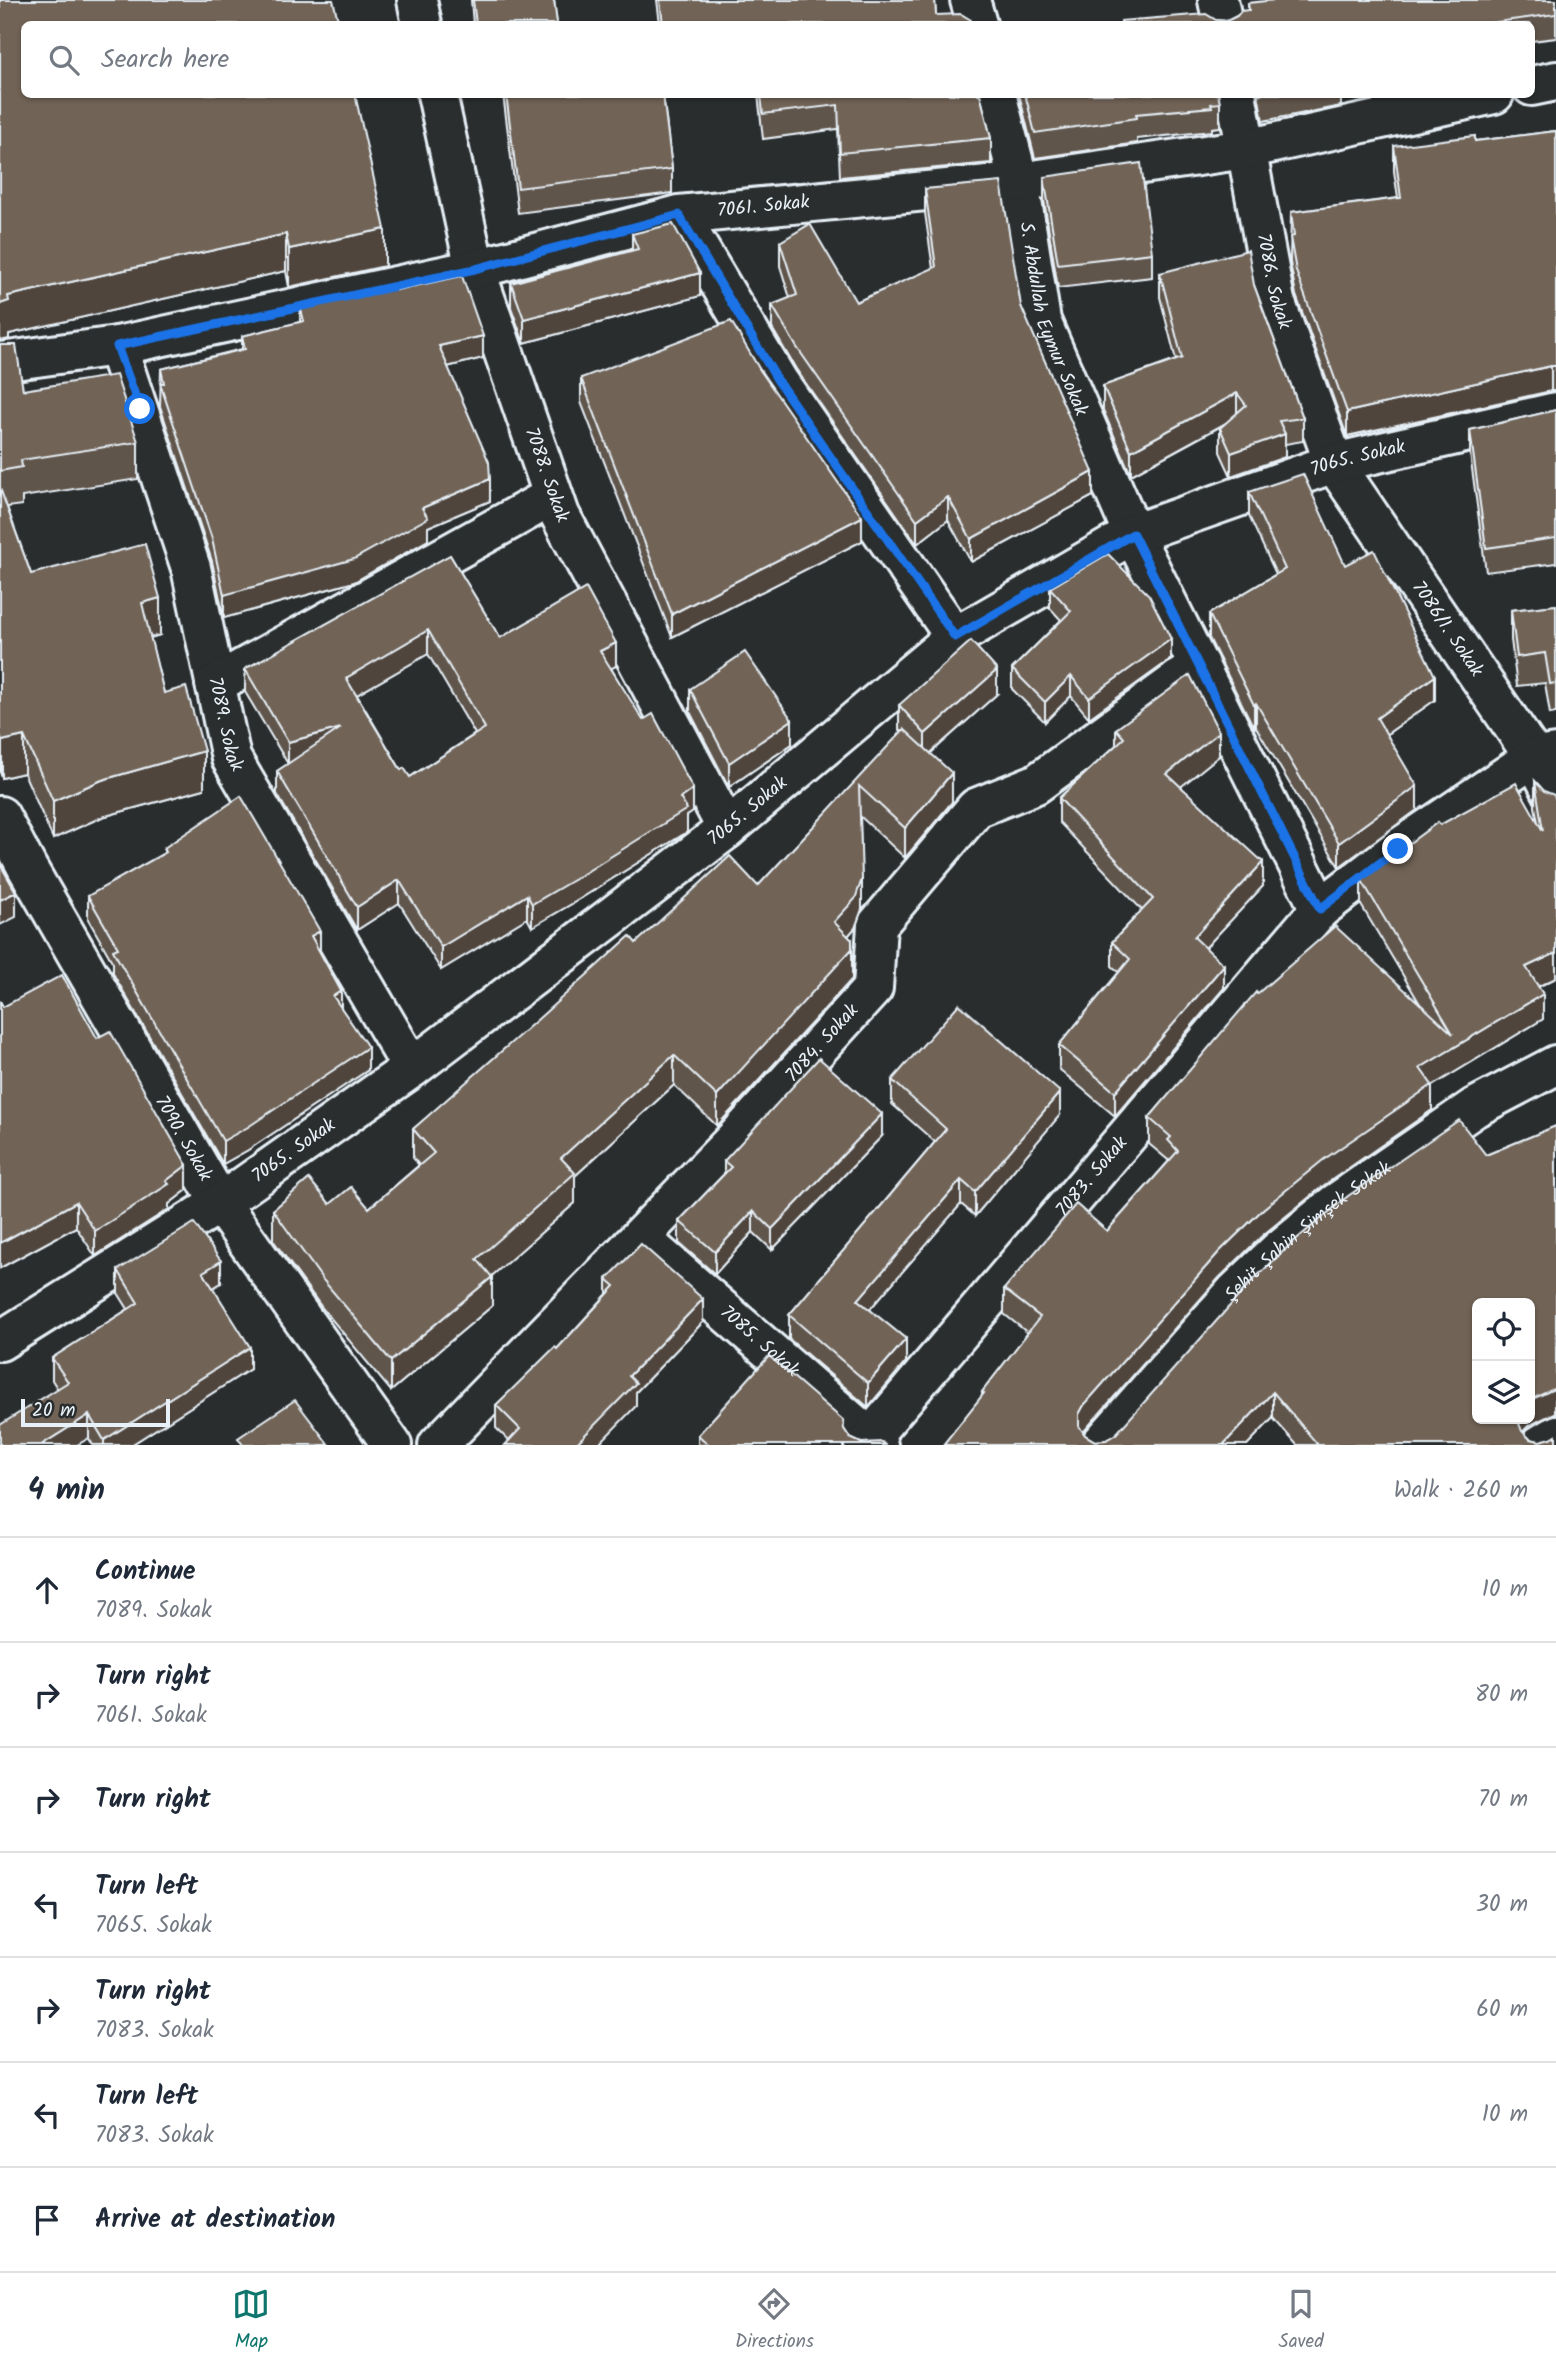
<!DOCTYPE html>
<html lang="en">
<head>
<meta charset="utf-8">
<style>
	:root { --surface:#fff; --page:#f2f2f3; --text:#1f2937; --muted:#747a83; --line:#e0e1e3; --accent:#0f766e }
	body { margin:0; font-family:Kalam,sans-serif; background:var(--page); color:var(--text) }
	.controls { position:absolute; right:21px; bottom:21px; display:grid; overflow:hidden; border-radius:10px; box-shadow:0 2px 5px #0004 }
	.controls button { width:63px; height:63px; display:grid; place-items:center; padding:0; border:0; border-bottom:2px solid var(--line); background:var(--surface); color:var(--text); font:35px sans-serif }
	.scale { position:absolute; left:21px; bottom:18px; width:149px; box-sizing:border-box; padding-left:7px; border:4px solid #e8f1f8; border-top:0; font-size:19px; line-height:24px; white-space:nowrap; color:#e8f1f8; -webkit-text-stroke:5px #2a2d2e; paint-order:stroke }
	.stop { position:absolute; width:21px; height:21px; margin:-16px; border:5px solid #1a73e8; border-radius:50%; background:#fff }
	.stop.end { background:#1a73e8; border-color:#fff; box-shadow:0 2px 7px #0008 }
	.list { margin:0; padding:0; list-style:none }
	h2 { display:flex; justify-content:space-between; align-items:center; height:91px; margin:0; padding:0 28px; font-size:30px }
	h2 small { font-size:23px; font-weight:400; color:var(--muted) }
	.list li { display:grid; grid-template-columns:46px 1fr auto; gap:21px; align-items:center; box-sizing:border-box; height:105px; padding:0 28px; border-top:2px solid var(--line) }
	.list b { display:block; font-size:26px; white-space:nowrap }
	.list p { margin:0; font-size:23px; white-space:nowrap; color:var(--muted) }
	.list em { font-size:23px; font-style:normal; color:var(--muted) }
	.icon { flex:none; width:38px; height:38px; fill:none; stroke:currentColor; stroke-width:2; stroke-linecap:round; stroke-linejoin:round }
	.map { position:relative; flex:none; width:1556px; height:1445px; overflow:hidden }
	.search { position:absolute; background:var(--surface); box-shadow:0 2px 5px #0004; left:21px; right:21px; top:21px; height:77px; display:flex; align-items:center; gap:18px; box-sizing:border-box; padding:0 24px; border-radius:10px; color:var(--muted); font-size:26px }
	.sheet { height:826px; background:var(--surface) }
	nav { display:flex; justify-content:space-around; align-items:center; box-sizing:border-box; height:98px; border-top:2px solid var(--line); background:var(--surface); font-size:19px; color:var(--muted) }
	nav a { display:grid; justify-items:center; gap:4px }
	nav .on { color:var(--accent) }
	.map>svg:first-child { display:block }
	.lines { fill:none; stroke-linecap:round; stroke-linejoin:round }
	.minor-casing { stroke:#e8f1f8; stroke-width:44 }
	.minor { stroke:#2a2d2e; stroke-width:38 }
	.wall { fill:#61554b; stroke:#e8f1f8; stroke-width:2; fill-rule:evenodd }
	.shaded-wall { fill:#4f453d; stroke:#e8f1f8; stroke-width:2 }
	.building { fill:#716357; stroke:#e8f1f8; stroke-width:2; fill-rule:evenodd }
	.route { stroke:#1a73e8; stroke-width:9 }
	.labels { text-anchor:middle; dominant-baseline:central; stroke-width:6; stroke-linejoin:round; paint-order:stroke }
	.street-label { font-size:19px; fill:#e8f1f8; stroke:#2a2d2e }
</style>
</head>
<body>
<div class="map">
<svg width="1556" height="1445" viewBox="0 0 1556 1445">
	<rect width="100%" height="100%" fill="#2a2d2e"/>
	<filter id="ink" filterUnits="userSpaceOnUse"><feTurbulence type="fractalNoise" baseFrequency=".0143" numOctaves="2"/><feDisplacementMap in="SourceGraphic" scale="14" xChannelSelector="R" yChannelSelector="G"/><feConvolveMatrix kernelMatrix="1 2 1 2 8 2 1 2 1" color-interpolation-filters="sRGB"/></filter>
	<g filter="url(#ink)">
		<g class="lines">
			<defs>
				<g id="minor">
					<path d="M417,0L422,24"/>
					<path d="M970,0L977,24"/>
					<path d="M1218,0L1223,24"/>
					<path d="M1532,86L1556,81"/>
					<path id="s1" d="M437,94L475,269L560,515L727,829"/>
					<path id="s2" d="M996,94L1019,182L1041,321L1133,534L1320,909"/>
					<path id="s3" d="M1236,94L1275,301L1334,463L1534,757L1556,799"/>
					<path d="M679,215L778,381L955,637"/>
					<path id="s4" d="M117,346L191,568L231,758L412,1068"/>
					<path id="s5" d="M0,362L117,346L475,269L679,215L1019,182L1246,149L1494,94"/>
					<path d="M215,684L553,496"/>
					<path id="s6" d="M0,816L28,869L220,1203L392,1445"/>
					<path id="s7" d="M640,1238L878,1445"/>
					<path id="s8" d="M0,1341L220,1203L412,1068L727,829L955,637L1133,534L1334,463L1556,412"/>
					<path id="s9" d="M438,1445L738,1136L873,988L877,925L976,808L1036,784L1199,665"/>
					<path id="s10" d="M864,1445L1320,909L1398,849L1534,757L1556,754"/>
					<path id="s11" d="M1100,1445L1235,1292L1278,1251L1335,1204L1474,1108L1556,1065"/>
					<path d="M1540,1445L1556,1435"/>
				</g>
			</defs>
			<!-- minor casing -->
			<use href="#minor" class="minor-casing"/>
			<!-- minor -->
			<use href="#minor" class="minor"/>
		</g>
		<!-- wall -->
		<g class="wall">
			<path d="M0,0L385,266L289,287L286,271L9,334V339L0,341Z"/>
			<path d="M471,0H554L557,24H473Z"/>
			<path d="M657,0H935L936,15L971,24H660Z"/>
			<path d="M1556,0V38L1531,41V24H1121L1216,20L1227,21L1248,10V3Z"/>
			<path d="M503,94H663L672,169V193L518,213Z"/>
			<path d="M758,94H980L991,138V163L840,177L838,129L763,139Z"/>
			<path d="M1019,94H1218L1220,103V127L1212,128V131L1137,139V143L1035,158Z"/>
			<path d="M1258,94H1341V106L1263,121Z"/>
			<path d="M1556,131V391H1551L1347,436L1296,295L1290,262L1291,212L1398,198L1394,171V146L1475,141Z"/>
			<path d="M1044,177L1152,253V277L1058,288L1044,200Z"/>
			<path d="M925,189L1021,306L1093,496L971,562L948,520L917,544L796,369L772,328V305L790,298L780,266V242L856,302L933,269L925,213Z"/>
			<path d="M632,234L700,296L524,343L511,307V283L632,251Z"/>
			<path d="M1160,273L1254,285L1303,418V441L1285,444V457L1231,476L1220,452V428L1225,424L1131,475L1103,410V386L1176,360L1160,297Z"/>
			<path d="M396,290L483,358L447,367L490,501L428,527V540L354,582L224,618L212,561L160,406L161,369L242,349V336L300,322V306Z"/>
			<path d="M0,345L23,390L138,442V479L22,497V505L7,507L31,574L160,635L150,638L164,693L204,789L102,817L53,839L24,773L2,778L0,772Z"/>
			<path d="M760,370L862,541L672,637L581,402V378Z"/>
			<path d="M1556,410V563L1486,572L1470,454V430Z"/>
			<path d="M1249,492L1345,565L1435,700L1387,734L1417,810L1339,867L1256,727L1254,728L1209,638V614L1276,574L1249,516Z"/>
			<path d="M450,555L500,638L616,666L611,668L693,812L687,816V832L575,902L532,927L527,918L441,970L399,903L357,930L277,794V771L288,764L245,692V669ZM428,654L475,734L410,777L401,770L357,695Z"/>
			<path d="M1050,588L1171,659L1089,718L1071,696L1045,722L1012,689V669L1061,620L1050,608Z"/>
			<path d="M1556,605V713L1550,714L1545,683L1517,686L1511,640V610Z"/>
			<path d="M690,689L792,744L729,787L690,712Z"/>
			<path d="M997,694L931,753L952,802L905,858L860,816L862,909L855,928L848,936L852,969V979L717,1126L674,1085L575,1176V1203L491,1276L492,1306L391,1391L323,1309L273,1240V1210L330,1204L369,1208L419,1165L413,1158V1129L636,943L758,886L902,732L899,729V705Z"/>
			<path d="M1116,729L1219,756L1180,787L1263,886L1206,947L1224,988L1115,1116L1059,1069V1045L1119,972L1112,966V942L1142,910L1059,822V798L1116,745Z"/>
			<path d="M1535,781L1544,791L1556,978L1538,987L1543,1019L1432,1086V1110L1323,1186L1263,1235L1219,1278L1083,1432L1085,1435L1095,1441L1106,1440L1116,1434L1486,1155L1556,1126V1414L1528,1426L1523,1432L1530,1439L1556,1445H1297L1273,1418L1247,1445H943L982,1396V1392L1028,1333L1004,1314V1289L1107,1231L1168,1162V1160L1149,1144V1118L1257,994L1420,1004L1361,905V879L1440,825L1538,822L1535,807Z"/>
			<path d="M164,848L320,953L341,1008L368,1070L248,1150L223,1164L115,977L113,973V963L88,919V896L164,853Z"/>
			<path d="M0,1001L3,1007L97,1038L187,1190L169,1204V1209L95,1256L76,1227L0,1268Z"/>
			<path d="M892,1080L1060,1115L975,1216L961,1204L870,1309L906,1362L868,1407L789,1339V1315L935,1142L892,1104Z"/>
			<path d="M882,1136L772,1250L753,1232L715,1274L679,1243V1221L724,1174V1161Z"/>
			<path d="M118,1270L221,1283L213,1288L250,1369L131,1445H93L52,1380V1358L128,1309L118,1293Z"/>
			<path d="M607,1279L703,1322L636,1392V1406L509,1441L496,1428V1405L557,1349L607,1294Z"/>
			<path d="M844,1429L850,1438L861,1443L885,1445H698V1435Z"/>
		</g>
		<!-- shaded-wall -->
		<g class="shaded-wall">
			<path d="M385,229V266L289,287V249Z"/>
			<path d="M286,234V271L9,334V339L0,341V304L8,296Z"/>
			<path d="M700,273V296L524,343V319Z"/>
			<path d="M483,336V358L439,369V346Z"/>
			<path d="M1551,366V391L1347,436V412Z"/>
			<path d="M1237,393V417L1131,475V451Z"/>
			<path d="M1285,434V457L1231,476V453Z"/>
			<path d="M1093,472V496L971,562V539Z"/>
			<path d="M490,479V501L428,527V540L354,582L224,618V595L422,508Z"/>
			<path d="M948,497V520L917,544V520Z"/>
			<path d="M862,517V541L672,637V614Z"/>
			<path d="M160,598V635L142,640V603Z"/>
			<path d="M428,630V654L346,701V678Z"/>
			<path d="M1171,639V659L1089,718V698Z"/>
			<path d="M616,643V666L600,674V651Z"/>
			<path d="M997,670V694L925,758V734Z"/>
			<path d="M1071,676V696L1045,722V702Z"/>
			<path d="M1435,676V700L1377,741V718Z"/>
			<path d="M1256,703V727L1254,728V705Z"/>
			<path d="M792,720V744L729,787V763Z"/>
			<path d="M341,728L288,765V742Z"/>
			<path d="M1219,732V756L1167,798V774Z"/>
			<path d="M24,736V773L2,778V741Z"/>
			<path d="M204,751V789L102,817L53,839V801L102,780Z"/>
			<path d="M952,773V802L905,858V828Z"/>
			<path d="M1417,786V810L1339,867V843Z"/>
			<path d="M693,789V812L687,816V832L575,902L532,927V904Z"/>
			<path d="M1263,862V886L1194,960V937Z"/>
			<path d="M862,879V909L855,928L834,952V922Z"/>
			<path d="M399,880V903L357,930V907Z"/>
			<path d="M16,892V917L0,925V900Z"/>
			<path d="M527,895V918L441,970V947Z"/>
			<path d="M320,931V954L311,936Z"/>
			<path d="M852,940V979L717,1126V1096Z"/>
			<path d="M1556,953V978L1526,992V967Z"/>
			<path d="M1224,965V988L1115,1116V1092Z"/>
			<path d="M341,991V1014L333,996Z"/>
			<path d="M1543,994V1019L1432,1086V1110L1323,1186L1263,1235L1219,1278L1084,1431L1079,1440V1414L1084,1405L1219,1252L1263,1209L1420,1068Z"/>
			<path d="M368,1047V1070L248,1150L223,1164V1141Z"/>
			<path d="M674,1055V1085L575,1176V1203L477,1289V1259L561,1158Z"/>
			<path d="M1060,1092V1115L975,1216V1192Z"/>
			<path d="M882,1114V1136L772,1250V1229Z"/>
			<path d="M187,1165V1190L169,1204V1209L95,1256V1231L166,1181Z"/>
			<path d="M961,1180V1204L858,1323V1300Z"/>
			<path d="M76,1202V1227L0,1268V1243Z"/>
			<path d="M753,1211V1232L715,1274V1252Z"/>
			<path d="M221,1261V1283L203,1294V1272Z"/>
			<path d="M492,1277V1306L391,1391V1361Z"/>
			<path d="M703,1299V1322L636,1392V1406L598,1445H575L629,1376Z"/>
			<path d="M906,1339V1362L868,1407V1383Z"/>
			<path d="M250,1347V1369L131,1445H104V1440Z"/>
			<path d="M1555,1388V1413L1528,1426L1520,1435L1519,1419H1530V1400Z"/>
			<path d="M1273,1392V1418L1247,1445H1223Z"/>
			<path d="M89,1415V1438L77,1445H41Z"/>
		</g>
		<!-- building -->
		<g class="building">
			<path d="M0,0H333L339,24H24V94H355L385,229L289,249L286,234L8,296L9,301L0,304Z"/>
			<path d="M473,0H554L557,24H476Z"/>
			<path d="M660,0H935L936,15L961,14L971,20V24H663Z"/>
			<path d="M1275,0H1556V14L1482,24H1121V21L1206,14L1216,20L1227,21L1237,16L1241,11L1249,10L1248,3Z"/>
			<path d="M506,94H663L672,169L518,188Z"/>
			<path d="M761,94H980L991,138L840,153L838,105L763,114Z"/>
			<path d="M1025,94H1218L1220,103L1211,104L1212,107L1136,114L1137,118L1035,133Z"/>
			<path d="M1556,131V366H1551L1347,412L1296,271L1290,237L1294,236L1291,212L1401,198L1394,146L1475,136V141Z"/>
			<path d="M1141,163L1152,253L1058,264L1044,177Z"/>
			<path d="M1001,182L1021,306L1093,472L971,539L948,497L917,520L796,346L772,305L797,295L780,242L810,224L856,302L936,267L925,189Z"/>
			<path d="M673,224L700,273L524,319L511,283L638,249L632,234Z"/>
			<path d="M1248,250L1254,285L1303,418L1279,421L1285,434L1231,453L1220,428L1246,405L1237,393L1131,451L1103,386L1182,358L1160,273Z"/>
			<path d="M462,276L483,336L439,346L489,462L490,479L422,508L428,518L354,559L224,595L212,539L160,383H164L161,369L245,349L242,336L304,321L300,306L395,286L396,290Z"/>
			<path d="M731,321L760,370L862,517L672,614L581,378Z"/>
			<path d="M0,345H16L23,390L116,375L138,442L21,460L22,467L0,471Z"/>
			<path d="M1556,410V538L1486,548L1470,430Z"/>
			<path d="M1303,474L1345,565L1374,550L1435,676L1377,718L1417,786L1339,843L1256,703L1254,705L1209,614L1285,569L1249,492Z"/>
			<path d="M0,488L31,574L145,544L160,598L142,603L164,693L186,687L204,751L102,780L53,801L24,736L2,741L0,734Z"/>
			<path d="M1108,554L1149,595L1171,639L1089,698L1071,676L1045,702L1012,669L1071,611L1050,588Z"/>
			<path d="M450,555L500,638L586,588L616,643L600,651L643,720L653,714L693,789L680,798L687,809L575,879L532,904L527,895L441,947L399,880L357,907L277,771L341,728L288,742L245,669ZM428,630L485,728L410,777L404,768L401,770L346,678Z"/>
			<path d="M1556,605V683L1550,684L1545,653L1517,657L1511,610Z"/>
			<path d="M971,641L997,670L925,734L899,705Z"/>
			<path d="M745,652L792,720L729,763L690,689Z"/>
			<path d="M1190,675L1219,732L1167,774L1263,862L1194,937L1224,965L1115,1092L1059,1045L1130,959L1112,942L1153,899L1059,798L1124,738L1116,729Z"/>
			<path d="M904,729L952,773L905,828L859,786L862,879L855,899L834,922L852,940V949L717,1096L674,1055L561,1158L575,1173L477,1259L492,1277L391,1361L323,1280L273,1210L309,1179L330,1204L351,1187L369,1208L434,1153L413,1129L537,1020L630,936L636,943L730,856L758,886Z"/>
			<path d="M1535,781L1544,791L1554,795L1556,800V953L1526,967L1543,994L1420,1068L1432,1085L1323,1160L1263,1209L1219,1252L1084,1405L1079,1414V1426L1085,1435L1095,1441L1106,1440L1116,1434L1251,1282L1293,1242L1348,1196L1459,1120L1486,1155L1556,1126V1388L1530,1400V1303H1477V1419H1519L1518,1421L1522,1431L1530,1439L1540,1441L1551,1438L1556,1435V1445H1318L1273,1392L1223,1445H943L984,1393L982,1392L1040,1317L1004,1289L1076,1204L1107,1231L1178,1151L1168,1140L1171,1137L1149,1118L1256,992L1257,994L1335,926L1453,1034L1361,879L1438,822L1440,825L1516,783L1543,831Z"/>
			<path d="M241,796L320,931L311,936L341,991L333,996L368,1047L248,1127L223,1141L115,954L113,950L118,948L88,896L166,852L164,848Z"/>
			<path d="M0,864L16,892L0,900Z"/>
			<path d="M62,975L97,1038L110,1031L187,1165L166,1181L169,1184L95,1231L76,1202L0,1243V1001L3,1007Z"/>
			<path d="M959,1004L1060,1092L975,1192L961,1180L858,1300L906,1339L868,1383L789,1315L946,1129L892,1080Z"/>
			<path d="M819,1058L882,1114L772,1229L753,1211L715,1252L679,1221L731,1167L724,1161Z"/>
			<path d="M194,1223L221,1261L203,1272L250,1347L104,1440L89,1415L41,1445H0V1425L68,1382L52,1358L138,1303L118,1270Z"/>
			<path d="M641,1244L703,1299L629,1376L636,1383L575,1445H505L520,1429L496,1405L555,1347L557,1349L615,1286L607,1279Z"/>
			<path d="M769,1356L843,1420L844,1429L850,1438L861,1443L882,1442L885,1445H709L698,1435Z"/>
			<path d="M295,1400L329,1445H243L238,1438Z"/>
		</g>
	</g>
	<g class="lines" filter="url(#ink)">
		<!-- route -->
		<path class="route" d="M140,409L117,346L475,269L679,215L778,381L955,637L1133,534L1320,909L1398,849"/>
	</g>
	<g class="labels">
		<!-- street labels -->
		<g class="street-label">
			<text stroke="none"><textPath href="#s5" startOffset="780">7061. Sokak</textPath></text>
			<text stroke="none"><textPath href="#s3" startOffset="191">7086. Sokak</textPath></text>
			<text stroke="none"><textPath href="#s2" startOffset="233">S. Abdullah Eymur Sokak</textPath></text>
			<text stroke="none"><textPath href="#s8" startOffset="1631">7065. Sokak</textPath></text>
			<text stroke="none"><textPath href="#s1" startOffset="397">7088. Sokak</textPath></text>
			<text stroke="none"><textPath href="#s3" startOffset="584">7086/1. Sokak</textPath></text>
			<text stroke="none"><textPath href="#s4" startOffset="394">7089. Sokak</textPath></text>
			<text stroke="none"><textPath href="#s8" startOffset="917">7065. Sokak</textPath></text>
			<text stroke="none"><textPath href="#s9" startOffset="556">7084. Sokak</textPath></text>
			<text stroke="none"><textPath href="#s6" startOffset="371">7090. Sokak</textPath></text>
			<text stroke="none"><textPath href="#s8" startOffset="350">7065. Sokak</textPath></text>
			<text stroke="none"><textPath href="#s10" startOffset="352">7083. Sokak</textPath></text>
			<text stroke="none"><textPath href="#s11" startOffset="299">Şehit Şahin Şimşek Sokak</textPath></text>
			<text stroke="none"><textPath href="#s7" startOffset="158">7085. Sokak</textPath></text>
		</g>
	</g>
</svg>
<div class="controls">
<button><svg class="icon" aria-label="locate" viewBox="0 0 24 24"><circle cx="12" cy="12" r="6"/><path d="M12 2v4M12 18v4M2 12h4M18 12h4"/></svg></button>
<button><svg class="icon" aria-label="layers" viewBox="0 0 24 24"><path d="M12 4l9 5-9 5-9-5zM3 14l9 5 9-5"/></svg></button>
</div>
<div class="scale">20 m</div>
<div class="stop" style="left:140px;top:409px"></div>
<div class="stop end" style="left:1398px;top:849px"></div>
<div class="search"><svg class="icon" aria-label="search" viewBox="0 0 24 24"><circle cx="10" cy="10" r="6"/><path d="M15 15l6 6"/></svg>Search here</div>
</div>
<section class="sheet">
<h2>4 min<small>Walk · 260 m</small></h2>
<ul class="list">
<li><svg class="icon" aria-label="ahead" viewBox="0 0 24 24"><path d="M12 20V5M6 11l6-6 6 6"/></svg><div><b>Continue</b><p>7089. Sokak</p></div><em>10 m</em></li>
<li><svg class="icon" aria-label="right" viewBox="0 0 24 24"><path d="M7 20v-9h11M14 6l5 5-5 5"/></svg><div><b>Turn right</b><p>7061. Sokak</p></div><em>80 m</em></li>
<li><svg class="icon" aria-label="right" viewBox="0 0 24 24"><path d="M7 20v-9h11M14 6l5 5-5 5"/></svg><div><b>Turn right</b></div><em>70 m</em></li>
<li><svg class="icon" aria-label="left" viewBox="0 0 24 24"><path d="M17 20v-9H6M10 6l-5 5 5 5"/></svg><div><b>Turn left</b><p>7065. Sokak</p></div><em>30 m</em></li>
<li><svg class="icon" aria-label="right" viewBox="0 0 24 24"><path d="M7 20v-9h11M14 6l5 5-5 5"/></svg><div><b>Turn right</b><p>7083. Sokak</p></div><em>60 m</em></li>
<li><svg class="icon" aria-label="left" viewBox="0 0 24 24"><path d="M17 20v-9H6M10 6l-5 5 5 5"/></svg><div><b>Turn left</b><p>7083. Sokak</p></div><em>10 m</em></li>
<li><svg class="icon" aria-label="arrive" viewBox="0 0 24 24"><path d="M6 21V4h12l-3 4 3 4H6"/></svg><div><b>Arrive at destination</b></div></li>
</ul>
</section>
<nav>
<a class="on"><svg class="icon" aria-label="map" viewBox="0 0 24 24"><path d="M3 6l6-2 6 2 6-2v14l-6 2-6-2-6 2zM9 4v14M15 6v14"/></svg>Map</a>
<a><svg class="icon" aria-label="directions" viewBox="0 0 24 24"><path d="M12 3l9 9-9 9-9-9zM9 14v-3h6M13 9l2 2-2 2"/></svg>Directions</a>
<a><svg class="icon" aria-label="saved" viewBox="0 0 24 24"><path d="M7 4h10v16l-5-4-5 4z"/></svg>Saved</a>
</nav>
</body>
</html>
